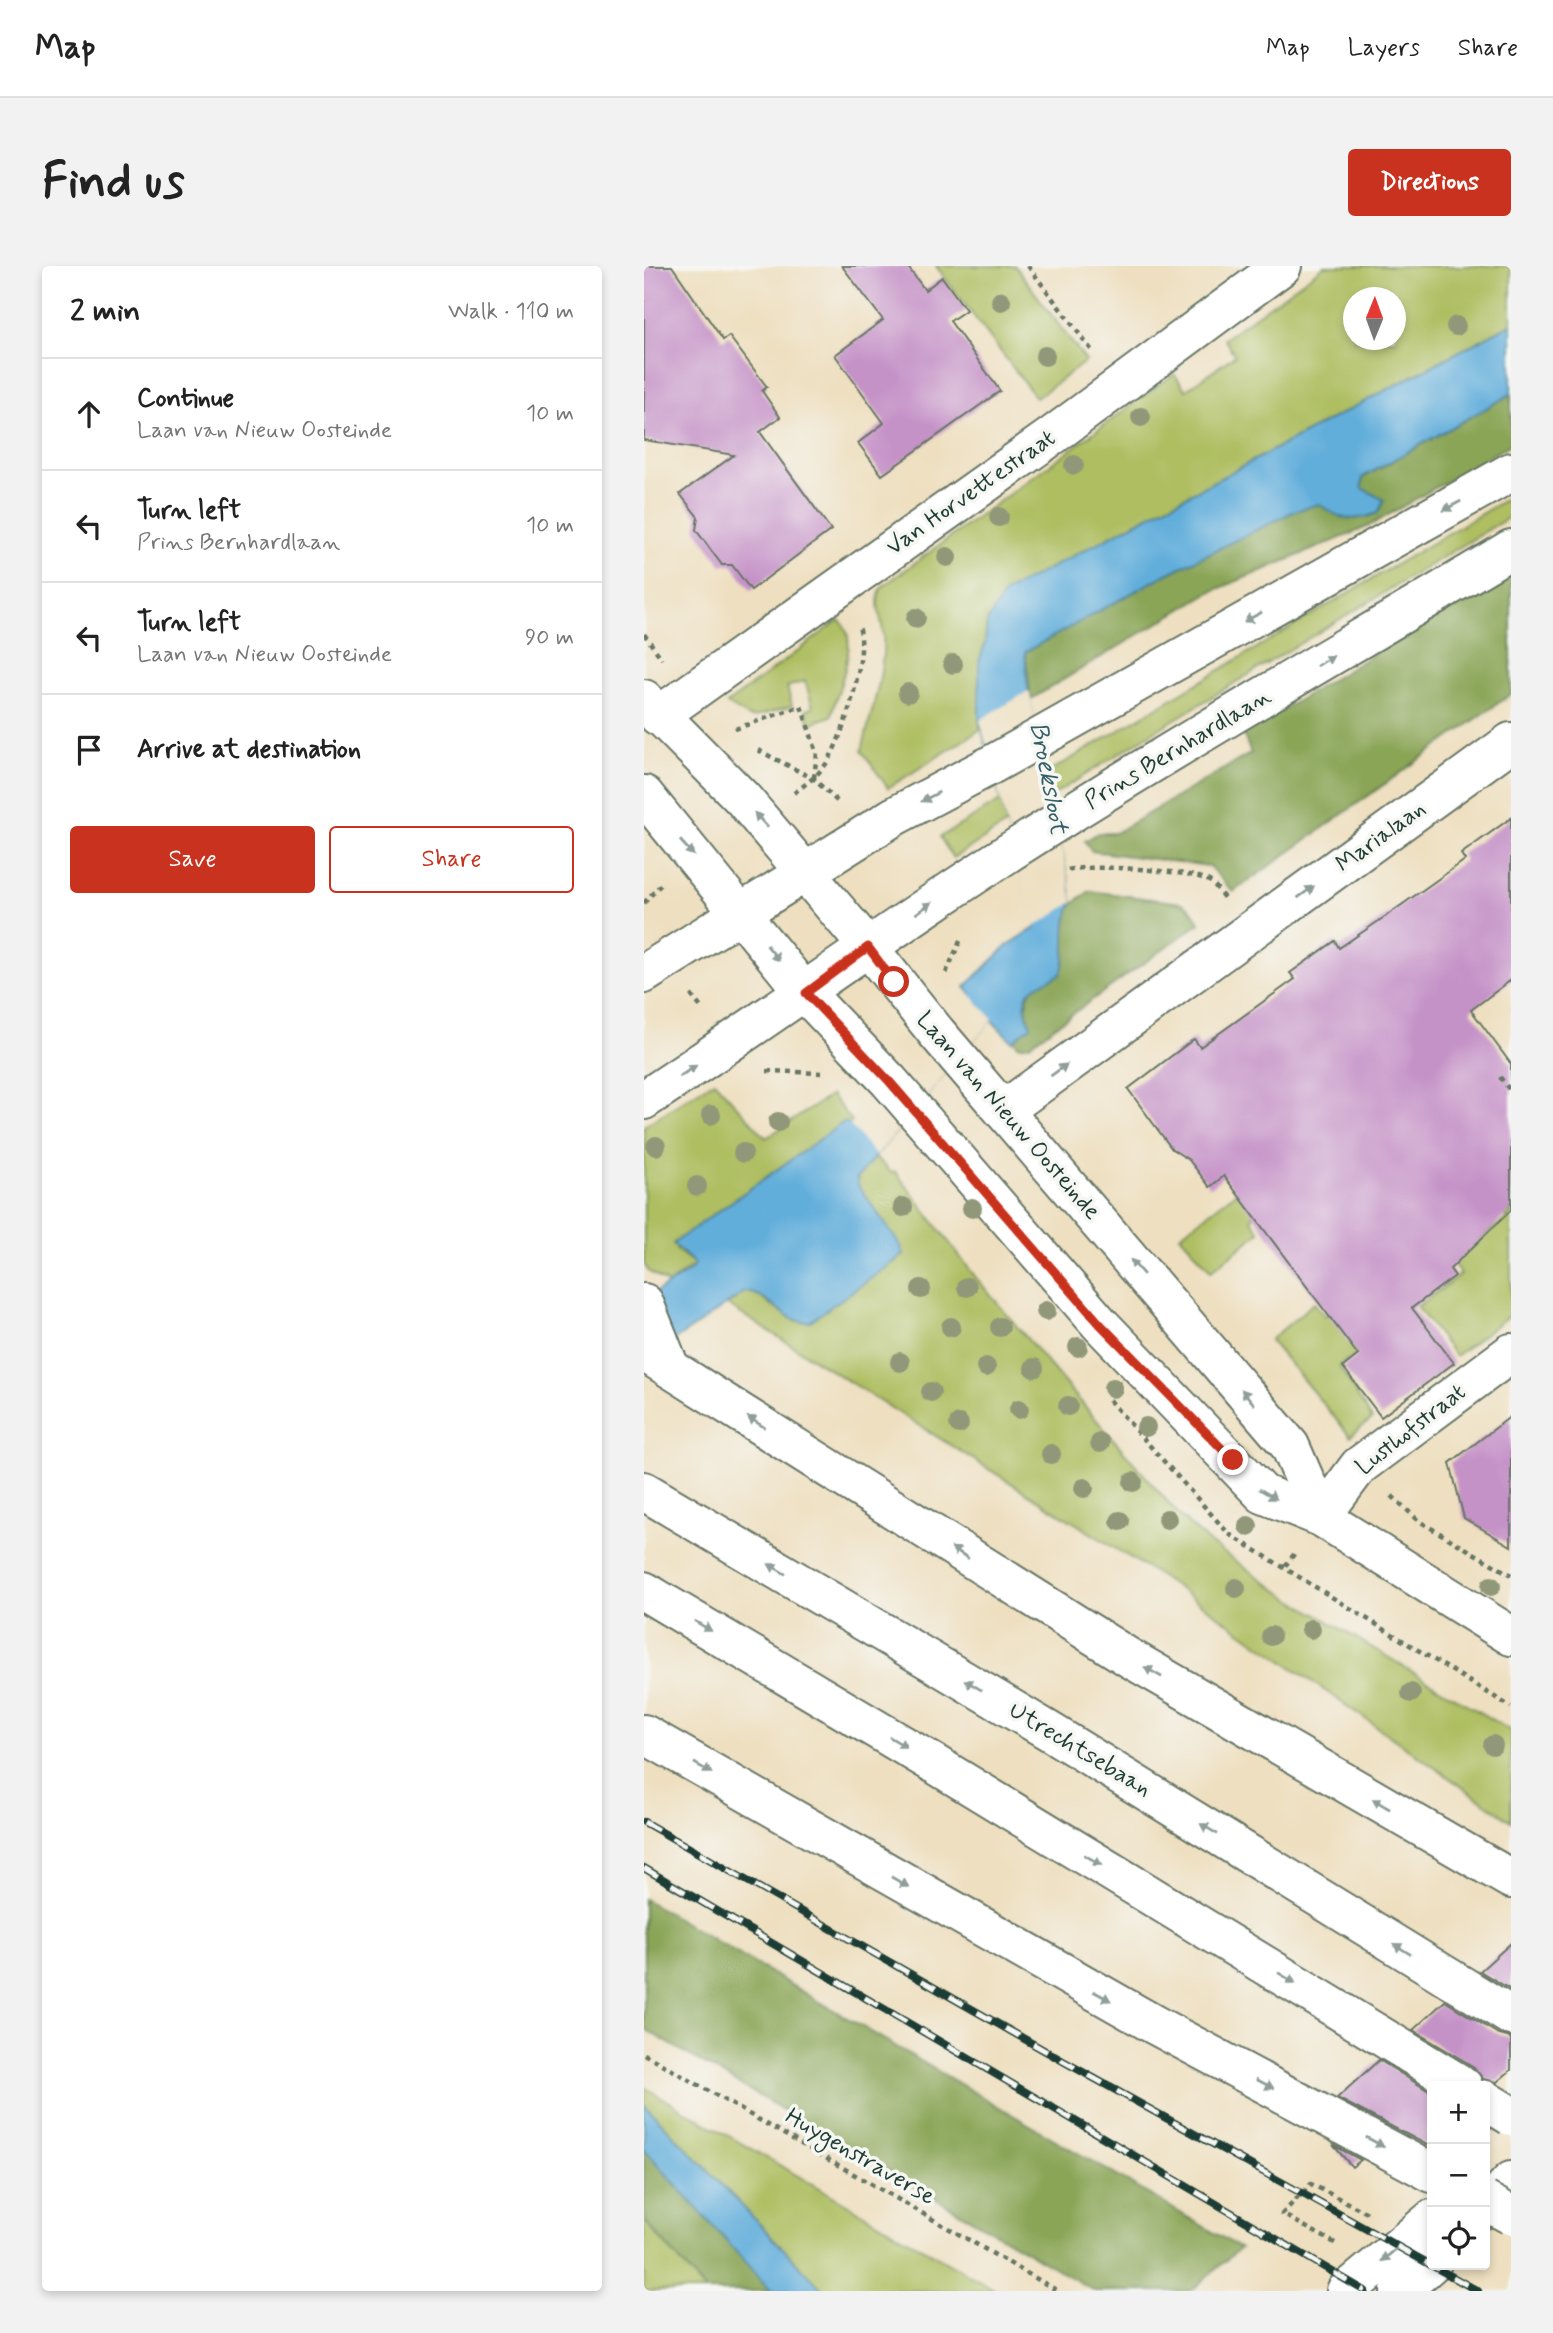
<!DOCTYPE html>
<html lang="en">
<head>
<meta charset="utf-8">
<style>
	:root { --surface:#fff; --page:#f2f2f2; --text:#222; --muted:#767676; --line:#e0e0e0; --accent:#c8321e }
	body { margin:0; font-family:Mynerve,sans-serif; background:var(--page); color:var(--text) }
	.controls { position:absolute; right:21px; bottom:21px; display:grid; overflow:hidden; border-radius:7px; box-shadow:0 4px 10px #0003 }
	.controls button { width:63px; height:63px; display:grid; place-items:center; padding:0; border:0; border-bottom:2px solid var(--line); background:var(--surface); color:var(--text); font:35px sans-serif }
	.compass { position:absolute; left:699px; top:21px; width:63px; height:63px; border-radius:50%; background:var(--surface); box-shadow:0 4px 10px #0003; rotate:1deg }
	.stop { position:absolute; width:21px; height:21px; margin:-16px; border:5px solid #c8321e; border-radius:50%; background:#fff }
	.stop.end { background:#c8321e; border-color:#fff; box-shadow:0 2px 7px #0008 }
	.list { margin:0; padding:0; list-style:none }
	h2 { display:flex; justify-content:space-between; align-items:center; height:91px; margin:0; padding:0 28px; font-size:30px }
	h2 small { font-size:23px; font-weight:400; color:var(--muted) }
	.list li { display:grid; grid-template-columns:46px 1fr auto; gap:21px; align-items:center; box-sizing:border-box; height:112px; padding:0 28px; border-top:2px solid var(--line) }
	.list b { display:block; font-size:26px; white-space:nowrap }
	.list p { margin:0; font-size:23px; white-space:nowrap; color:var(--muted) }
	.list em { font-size:23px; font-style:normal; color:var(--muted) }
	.actions { display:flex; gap:14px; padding:21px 28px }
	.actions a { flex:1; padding:16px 0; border:2px solid var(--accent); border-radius:7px; text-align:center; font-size:24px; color:var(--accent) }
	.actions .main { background:var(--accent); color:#fff }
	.icon { flex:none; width:38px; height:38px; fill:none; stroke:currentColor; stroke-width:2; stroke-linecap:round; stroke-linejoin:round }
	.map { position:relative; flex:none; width:867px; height:2025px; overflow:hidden; border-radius:7px }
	header { display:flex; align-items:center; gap:42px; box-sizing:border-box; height:98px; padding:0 35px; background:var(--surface); border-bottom:2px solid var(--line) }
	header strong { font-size:33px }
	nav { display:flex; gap:38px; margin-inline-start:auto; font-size:24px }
	.intro { display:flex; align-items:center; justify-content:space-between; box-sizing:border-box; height:168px; padding:0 42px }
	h1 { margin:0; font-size:49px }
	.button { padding:18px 32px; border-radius:7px; background:var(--accent); color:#fff; font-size:24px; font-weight:700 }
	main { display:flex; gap:42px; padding:0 42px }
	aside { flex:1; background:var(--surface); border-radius:7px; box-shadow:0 4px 10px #0003 }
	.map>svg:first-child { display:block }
	.green { fill:#aebe61; stroke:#667e4a; stroke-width:2; fill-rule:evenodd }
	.forest { fill:#8aa557; stroke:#547146; stroke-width:2 }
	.water { fill:#62aedb; stroke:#407688; stroke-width:2 }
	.pier { fill:#eedfc0 }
	.building { fill:#c592c7 }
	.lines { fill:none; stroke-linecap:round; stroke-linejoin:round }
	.minor-casing { stroke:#677665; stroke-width:42 }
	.tertiary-casing { stroke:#677665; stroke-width:42 }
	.secondary-casing { stroke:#677665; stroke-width:42 }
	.motorway-casing { stroke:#677665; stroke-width:42 }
	.path { stroke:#677665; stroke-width:4.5; stroke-dasharray:5 5; stroke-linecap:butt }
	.minor { stroke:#fff; stroke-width:38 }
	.tertiary { stroke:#fff; stroke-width:38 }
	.secondary { stroke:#fff; stroke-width:38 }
	.motorway { stroke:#fff; stroke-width:38 }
	.rail-casing { stroke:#1f3d34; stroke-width:8 }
	.rail { stroke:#f6f6f2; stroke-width:5; stroke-dasharray:16; stroke-linecap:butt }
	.motorway-bridge-casing { stroke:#677665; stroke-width:42; stroke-linecap:butt }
	.motorway-bridge { stroke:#fff; stroke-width:38 }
	.tree { fill:#909879 }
	.oneway { fill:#8f9e9a }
	.route { stroke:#c8321e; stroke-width:9 }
	.labels { text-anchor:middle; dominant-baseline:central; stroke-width:7; stroke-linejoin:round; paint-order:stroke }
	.street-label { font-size:24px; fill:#1f3d34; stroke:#f6f6f2 }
	.water-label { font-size:26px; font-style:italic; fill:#335f66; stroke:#f6f6f2 }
</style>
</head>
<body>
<header>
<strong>Map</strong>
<nav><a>Map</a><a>Layers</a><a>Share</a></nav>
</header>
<div class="intro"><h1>Find us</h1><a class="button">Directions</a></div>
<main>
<aside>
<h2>2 min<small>Walk · 110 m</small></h2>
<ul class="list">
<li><svg class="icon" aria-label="ahead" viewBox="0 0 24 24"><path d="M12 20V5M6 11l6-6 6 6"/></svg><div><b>Continue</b><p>Laan van Nieuw Oosteinde</p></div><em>10 m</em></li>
<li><svg class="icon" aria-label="left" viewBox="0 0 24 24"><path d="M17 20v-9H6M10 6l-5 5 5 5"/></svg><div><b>Turn left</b><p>Prins Bernhardlaan</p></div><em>10 m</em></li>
<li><svg class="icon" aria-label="left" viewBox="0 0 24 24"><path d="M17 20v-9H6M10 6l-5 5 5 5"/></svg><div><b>Turn left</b><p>Laan van Nieuw Oosteinde</p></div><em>90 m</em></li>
<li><svg class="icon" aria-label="arrive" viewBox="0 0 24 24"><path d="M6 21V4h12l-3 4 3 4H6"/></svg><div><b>Arrive at destination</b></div></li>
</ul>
<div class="actions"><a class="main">Save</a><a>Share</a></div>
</aside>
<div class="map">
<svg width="867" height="2025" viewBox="0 0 867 2025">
	<rect width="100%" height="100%" fill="#f6f6f2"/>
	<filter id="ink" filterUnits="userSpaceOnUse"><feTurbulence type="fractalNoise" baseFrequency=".0143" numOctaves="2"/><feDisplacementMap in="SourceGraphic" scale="14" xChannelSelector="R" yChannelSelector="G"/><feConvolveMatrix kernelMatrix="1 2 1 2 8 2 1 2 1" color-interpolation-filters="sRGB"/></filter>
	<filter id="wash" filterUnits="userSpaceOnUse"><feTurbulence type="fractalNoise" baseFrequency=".00686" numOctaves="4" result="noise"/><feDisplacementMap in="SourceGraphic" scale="28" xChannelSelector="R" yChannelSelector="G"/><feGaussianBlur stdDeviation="1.57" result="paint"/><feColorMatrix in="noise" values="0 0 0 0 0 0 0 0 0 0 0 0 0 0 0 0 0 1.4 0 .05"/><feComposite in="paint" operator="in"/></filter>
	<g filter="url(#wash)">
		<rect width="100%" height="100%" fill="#eedfc0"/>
		<!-- green -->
		<g class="green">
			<path d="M292,0H371L442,95L392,132Z"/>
			<path d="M680,0H867V58L361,326L343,356L341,378L335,396L336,464L244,522L218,485C226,449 242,405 239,368C238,349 229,339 238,321L530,108L542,124L591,89L580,73ZM710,32H752V74H710Z"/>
			<path d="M867,230V250L503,470L309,592L296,571Z"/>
			<path d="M195,354C218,370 193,426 187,450L166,458L162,444L169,441L161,415L143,421L148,440L107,452L83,438Z"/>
			<path d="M70,815L122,872L187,829L208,855L205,860L200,856L32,984L51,998L24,1018L4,1005L0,998V860Z"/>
			<path d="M654,879L612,933L608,954L616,966L567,1005L536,969Z"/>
			<path d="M231,891L248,907L251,905L333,1013L423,1120L536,1250L567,1278L639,1328L867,1465V1555L533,1321L83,1039L101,1026L110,1027L151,1055L255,979L213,919V912Z"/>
			<path d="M867,942V1048L811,1090L773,1041L817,1008L807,995L864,952L860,947Z"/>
			<path d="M670,1037L681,1050L688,1044L718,1083L695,1100L728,1153L706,1170L626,1074Z"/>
			<path d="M0,1821L353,2025H180L0,1838Z"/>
			<path d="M0,1954L62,2025H0Z"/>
		</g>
		<!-- forest -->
		<g class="forest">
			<path d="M867,128V178L723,261L564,327L387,433L381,386L515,312L651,245L718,222L719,212Z"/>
			<path d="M867,304V428L589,626L565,600L447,585L441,575L454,567H471L607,487L599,468Z"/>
			<path d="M446,625L538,637L546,642L556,657L386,778L375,780L369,773L387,760C380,744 380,731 392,717L409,712L421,681L419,668L422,648L429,637Z"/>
			<path d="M0,1633L596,1982L547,2025H451L0,1763Z"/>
			<path d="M0,1883L127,2025H62L0,1954Z"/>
		</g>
		<!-- water -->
		<g class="water">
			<path d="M867,58V128L719,211L718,222L740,234L734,247C708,257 696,254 675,238L651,245L515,312L381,386L384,424L429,637C415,661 426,683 417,708C391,722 371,722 387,760L368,775L347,754L213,912L214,919L257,980L260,989L165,1056C140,1058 126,1027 101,1026L0,1095V1034L47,1004L51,998L29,978L32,975L200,856L209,859L326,727L321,721L364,679L391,662L335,454V396L341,378L343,356L361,326Z"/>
			<path d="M0,1838L180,2025H127L0,1883Z"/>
		</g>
		<!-- pier -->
		<g class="pier">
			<path d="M385,425L429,636L389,662L336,454Z"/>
			<path d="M324,726L349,753L232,890L206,859Z"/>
		</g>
		<g id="blocks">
			<!-- building -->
			<g class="building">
				<path d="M0,0H28L79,74L85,70L123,121L118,125L136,151L116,166L187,264L107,324L88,299H78L52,264L54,251L36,228L90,189L0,174Z"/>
				<path d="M198,0H263L281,24L298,11L322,44L306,55L356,125L238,209L214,177L240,157L191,89L239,54Z"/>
				<path d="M867,552V714L827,744L867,798V944L806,1003L811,1010L768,1042L810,1097L737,1151L699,1101L714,1089L580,910L566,921L545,894L528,883L484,823L550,773L556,781L651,713L646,707L691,675L695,682L742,650L821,594L817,588Z"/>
				<path d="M867,1150V1280L820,1252L806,1197Z"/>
				<path d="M867,1677V1724L836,1705Z"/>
				<path d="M801,1735L856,1769L867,1772V1804L853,1816L839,1813L830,1801L769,1764Z"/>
				<path d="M735,1794L788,1827V1874L783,1879L693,1832Z"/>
				<path d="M689,1879L717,1894L708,1901Z"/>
			</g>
		</g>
	</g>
	<g filter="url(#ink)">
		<use href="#blocks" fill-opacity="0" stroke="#677665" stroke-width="2"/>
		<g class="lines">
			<defs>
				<g id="minor">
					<path d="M14,450L408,170L638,0"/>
					<path d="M360,844L867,476"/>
					<path d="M677,1251L715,1200L867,1087"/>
				</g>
				<g id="tertiary">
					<path d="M224,681L292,766L646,1180L677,1251"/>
					<path d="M161,727L245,815L456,1058L619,1228L677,1251L867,1370"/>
					<path d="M841,1943L867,1915"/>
					<path d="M702,2025L788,1953"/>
					<path d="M756,2025L788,1997"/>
				</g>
				<g id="secondary">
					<path d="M0,433L99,533L224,681"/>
					<path d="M0,529L161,727"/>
					<path d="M0,708L249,551L347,499L867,206"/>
					<path d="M0,834C139,743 272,644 413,556C562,462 716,374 867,283"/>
				</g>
				<g id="motorway">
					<path d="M0,1037L26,1102"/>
					<path d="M0,1086L484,1391L867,1613"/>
					<path d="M0,1225L405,1465L867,1750"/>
					<path d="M0,1325L289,1497L819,1820"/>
					<path d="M0,1468L511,1759L788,1907"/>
				</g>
			</defs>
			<!-- minor casing -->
			<use href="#minor" class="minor-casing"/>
			<!-- tertiary casing -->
			<use href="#tertiary" class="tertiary-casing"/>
			<!-- secondary casing -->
			<use href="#secondary" class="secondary-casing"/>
			<!-- motorway casing -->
			<use href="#motorway" class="motorway-casing"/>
			<!-- path -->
			<g class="path">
				<path d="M384,0L449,86"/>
				<path d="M0,368L18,393"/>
				<path d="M91,463L157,440L173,487L170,512"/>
				<path d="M114,484L170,513L194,536"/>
				<path d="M150,527C162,518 173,510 182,498C199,474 225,388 215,361"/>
				<path d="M424,604C443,598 549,604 565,615C571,618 575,626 580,632"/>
				<path d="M0,637L18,617"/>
				<path d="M302,707L317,673"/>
				<path d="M47,729L59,744"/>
				<path d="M123,805L177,807"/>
				<path d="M856,811L867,826"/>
				<path d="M465,1134L585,1268L867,1441"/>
				<path d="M748,1230L775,1255L867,1309"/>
				<path d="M641,1300L651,1287"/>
				<path d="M0,1788L414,2025"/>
				<path d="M691,1977L638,1948L667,1918L727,1949"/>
			</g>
			<!-- minor -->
			<use href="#minor" class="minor"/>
			<!-- tertiary -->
			<use href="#tertiary" class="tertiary"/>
			<!-- secondary -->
			<use href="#secondary" class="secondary"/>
			<!-- motorway -->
			<use href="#motorway" class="motorway"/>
			<defs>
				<g id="rail">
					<path d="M0,1556L419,1795L834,2025"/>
					<path d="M0,1602L721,2025"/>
				</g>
			</defs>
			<!-- rail casing -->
			<use href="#rail" class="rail-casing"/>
			<!-- rail -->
			<use href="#rail" class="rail"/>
			<defs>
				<g id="motorway-bridge">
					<path d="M841,1834L867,1850"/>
					<path d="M841,1935L867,1949"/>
				</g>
			</defs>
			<!-- motorway-bridge casing -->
			<use href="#motorway-bridge" class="motorway-bridge-casing"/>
			<!-- motorway-bridge -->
			<use href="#motorway-bridge" class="motorway-bridge"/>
		</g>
		<!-- trees -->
		<g class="tree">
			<circle cx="357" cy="35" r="10"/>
			<circle cx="812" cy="60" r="10"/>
			<circle cx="401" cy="90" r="10"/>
			<circle cx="497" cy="151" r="10"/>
			<circle cx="430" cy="199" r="10"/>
			<circle cx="355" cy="251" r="10"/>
			<circle cx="303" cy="291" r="10"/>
			<circle cx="272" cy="352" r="10"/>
			<circle cx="309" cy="398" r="10"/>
			<circle cx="264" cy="427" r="10"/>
			<circle cx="67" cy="849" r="10"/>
			<circle cx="134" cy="856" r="10"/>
			<circle cx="12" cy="880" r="10"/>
			<circle cx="99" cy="887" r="10"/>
			<circle cx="53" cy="920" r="10"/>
			<circle cx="259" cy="941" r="10"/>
			<circle cx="328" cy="942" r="10"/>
			<circle cx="323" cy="1021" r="10"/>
			<circle cx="277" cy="1023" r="10"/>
			<circle cx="402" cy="1045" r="10"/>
			<circle cx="307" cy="1061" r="10"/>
			<circle cx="356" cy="1061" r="10"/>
			<circle cx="434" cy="1081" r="10"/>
			<circle cx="256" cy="1096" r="10"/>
			<circle cx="342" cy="1101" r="10"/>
			<circle cx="390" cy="1102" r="10"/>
			<circle cx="469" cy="1122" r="10"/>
			<circle cx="287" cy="1126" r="10"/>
			<circle cx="424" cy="1140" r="10"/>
			<circle cx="375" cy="1143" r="10"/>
			<circle cx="315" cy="1158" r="10"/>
			<circle cx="502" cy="1161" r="10"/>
			<circle cx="456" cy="1177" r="10"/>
			<circle cx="407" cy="1188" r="10"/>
			<circle cx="489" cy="1216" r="10"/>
			<circle cx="440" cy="1222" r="10"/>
			<circle cx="523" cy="1253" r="10"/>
			<circle cx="476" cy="1255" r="10"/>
			<circle cx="604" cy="1260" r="10"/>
			<circle cx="847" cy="1320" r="10"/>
			<circle cx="592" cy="1322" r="10"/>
			<circle cx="667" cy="1363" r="10"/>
			<circle cx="627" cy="1370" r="10"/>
			<circle cx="767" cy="1427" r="10"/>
			<circle cx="849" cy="1479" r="10"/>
		</g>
		<!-- one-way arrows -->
		<defs><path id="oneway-solid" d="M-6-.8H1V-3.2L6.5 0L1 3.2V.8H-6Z" transform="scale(1.75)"/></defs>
		<g class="oneway">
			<use href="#oneway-solid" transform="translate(808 240) rotate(151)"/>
			<use href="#oneway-solid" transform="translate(609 351) rotate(151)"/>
			<use href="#oneway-solid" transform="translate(681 395) rotate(-31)"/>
			<use href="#oneway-solid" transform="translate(286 531) rotate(152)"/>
			<use href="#oneway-solid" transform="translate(117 554) rotate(-132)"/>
			<use href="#oneway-solid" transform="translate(43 582) rotate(48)"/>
			<use href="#oneway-solid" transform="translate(662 626) rotate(-36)"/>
			<use href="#oneway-solid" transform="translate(280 642) rotate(-35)"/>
			<use href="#oneway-solid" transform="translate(129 687) rotate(51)"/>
			<use href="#oneway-solid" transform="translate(415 804) rotate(-36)"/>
			<use href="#oneway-solid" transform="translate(44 805) rotate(-33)"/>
			<use href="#oneway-solid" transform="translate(493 1001) rotate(-131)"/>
			<use href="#oneway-solid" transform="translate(604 1131) rotate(-130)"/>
			<use href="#oneway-solid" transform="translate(112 1156) rotate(-148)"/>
			<use href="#oneway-solid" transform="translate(624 1228) rotate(30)"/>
			<use href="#oneway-solid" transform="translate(316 1287) rotate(-147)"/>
			<use href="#oneway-solid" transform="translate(133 1303) rotate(-149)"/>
			<use href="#oneway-solid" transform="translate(59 1360) rotate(31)"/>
			<use href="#oneway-solid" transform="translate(509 1406) rotate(-150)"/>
			<use href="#oneway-solid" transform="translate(329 1419) rotate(-149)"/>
			<use href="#oneway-solid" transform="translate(254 1476) rotate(31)"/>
			<use href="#oneway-solid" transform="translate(59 1502) rotate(30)"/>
			<use href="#oneway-solid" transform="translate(737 1538) rotate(-150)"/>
			<use href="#oneway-solid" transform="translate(565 1563) rotate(-149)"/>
			<use href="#oneway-solid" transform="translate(449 1594) rotate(31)"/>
			<use href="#oneway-solid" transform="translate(256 1616) rotate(30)"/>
			<use href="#oneway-solid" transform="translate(758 1683) rotate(-148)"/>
			<use href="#oneway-solid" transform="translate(643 1712) rotate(31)"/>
			<use href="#oneway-solid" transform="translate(458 1730) rotate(29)"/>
			<use href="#oneway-solid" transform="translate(621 1818) rotate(28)"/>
			<use href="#oneway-solid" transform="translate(731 1876) rotate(28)"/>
			<use href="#oneway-solid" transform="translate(745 1989) rotate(140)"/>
		</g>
	</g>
	<g class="lines" filter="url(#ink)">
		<!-- route -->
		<path class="route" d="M250,716L224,681L162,727L245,815L456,1058L589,1194"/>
	</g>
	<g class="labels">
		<!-- street labels -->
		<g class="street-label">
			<text transform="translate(327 227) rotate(-35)">Van Horvettestraat</text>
			<text transform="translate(534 483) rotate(-31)">Prins Bernhardlaan</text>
			<text transform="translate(737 571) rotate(-36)">Marialaan</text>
			<text transform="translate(364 850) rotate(49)">Laan van Nieuw Oosteinde</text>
			<text transform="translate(767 1164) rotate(-38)">Lusthofstraat</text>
			<text transform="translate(436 1484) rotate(31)">Utrechtsebaan</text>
			<text transform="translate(216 1891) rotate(30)">Huygenstraverse</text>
		</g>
		<!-- water labels -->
		<g class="water-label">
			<text transform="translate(404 512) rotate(79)">Broeksloot</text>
		</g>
	</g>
</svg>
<div class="controls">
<button>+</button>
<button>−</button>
<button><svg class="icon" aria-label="locate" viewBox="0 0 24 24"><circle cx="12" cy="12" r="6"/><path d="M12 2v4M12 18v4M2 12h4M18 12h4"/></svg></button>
</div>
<svg class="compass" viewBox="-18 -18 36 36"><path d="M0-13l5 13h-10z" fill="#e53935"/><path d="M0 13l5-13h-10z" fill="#767676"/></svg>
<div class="stop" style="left:250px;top:716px"></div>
<div class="stop end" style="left:589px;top:1194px"></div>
</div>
</main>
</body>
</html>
